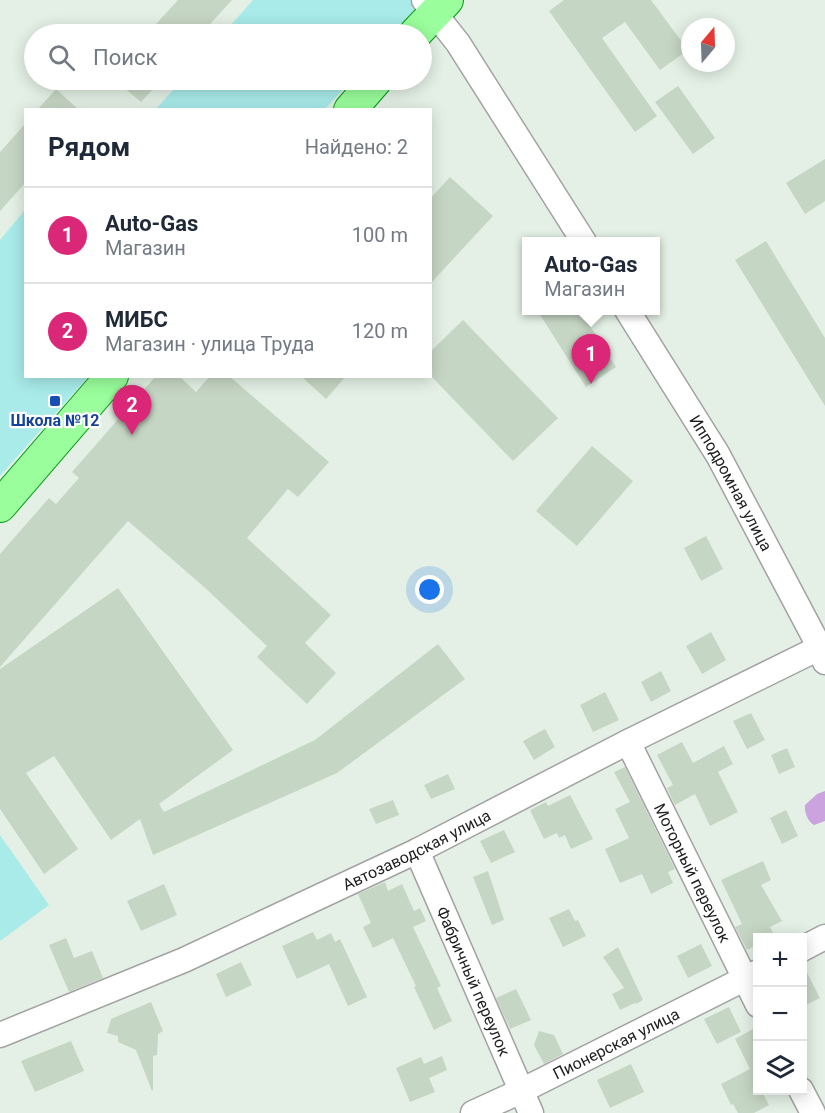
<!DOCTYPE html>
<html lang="ru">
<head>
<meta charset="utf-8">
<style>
	:root { --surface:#fff; --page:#f6f6f7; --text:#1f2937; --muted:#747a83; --line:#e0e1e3; --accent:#db2777 }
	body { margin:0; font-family:Roboto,sans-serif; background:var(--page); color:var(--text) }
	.controls { position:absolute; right:18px; bottom:18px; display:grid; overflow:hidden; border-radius:0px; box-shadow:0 3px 15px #0003 }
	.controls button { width:54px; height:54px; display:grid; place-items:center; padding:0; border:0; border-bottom:2px solid var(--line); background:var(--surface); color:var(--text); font:30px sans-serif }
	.compass { position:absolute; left:681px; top:18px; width:54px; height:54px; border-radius:50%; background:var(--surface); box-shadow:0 3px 15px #0003; rotate:19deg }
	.you { position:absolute; left:430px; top:590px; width:21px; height:21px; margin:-15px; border:4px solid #fff; border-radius:50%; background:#1a73e8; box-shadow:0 0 0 9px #1a73e833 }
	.badge { display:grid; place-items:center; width:39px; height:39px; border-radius:50%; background:var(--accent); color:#fff; font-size:20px; font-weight:700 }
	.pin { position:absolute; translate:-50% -50px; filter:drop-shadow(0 2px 3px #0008) }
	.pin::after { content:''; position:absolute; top:32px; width:21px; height:18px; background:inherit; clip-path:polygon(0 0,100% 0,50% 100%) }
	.popup { position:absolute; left:522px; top:237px; width:138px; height:78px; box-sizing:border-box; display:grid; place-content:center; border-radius:0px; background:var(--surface); filter:drop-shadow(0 2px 4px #0005); font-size:20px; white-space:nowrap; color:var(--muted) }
	.popup b { font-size:22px; color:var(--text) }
	.popup::after { content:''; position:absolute; left:50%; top:100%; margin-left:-12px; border:12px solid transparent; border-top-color:var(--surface) }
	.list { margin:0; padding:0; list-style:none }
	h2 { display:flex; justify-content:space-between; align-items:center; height:78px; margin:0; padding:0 24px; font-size:26px }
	h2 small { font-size:20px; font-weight:400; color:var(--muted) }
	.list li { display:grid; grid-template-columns:39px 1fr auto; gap:18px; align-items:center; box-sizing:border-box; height:96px; padding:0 24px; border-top:2px solid var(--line) }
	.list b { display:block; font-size:22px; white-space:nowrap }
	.list p { margin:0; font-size:20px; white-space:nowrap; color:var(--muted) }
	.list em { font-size:20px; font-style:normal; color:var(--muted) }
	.icon { flex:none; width:33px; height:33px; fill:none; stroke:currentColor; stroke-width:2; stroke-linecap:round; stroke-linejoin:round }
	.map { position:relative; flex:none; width:825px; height:1113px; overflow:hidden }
	.search { position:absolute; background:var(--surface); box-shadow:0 3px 15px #0003; left:24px; top:24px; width:408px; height:66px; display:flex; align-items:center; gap:15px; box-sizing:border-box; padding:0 21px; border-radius:33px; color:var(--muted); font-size:22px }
	.panel { position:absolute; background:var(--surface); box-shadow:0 3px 15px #0003; left:24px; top:108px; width:408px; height:270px; border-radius:0px }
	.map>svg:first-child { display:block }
	.grass { fill:#a8ebe9 }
	.water { fill:#cba3df }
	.building { fill:#c6d6c4 }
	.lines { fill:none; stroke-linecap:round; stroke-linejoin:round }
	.minor-casing { stroke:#a2a2a2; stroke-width:27 }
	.major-casing { stroke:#009912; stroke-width:34 }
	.minor { stroke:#fff; stroke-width:24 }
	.major { stroke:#9afe9c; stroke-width:32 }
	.transit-dot { fill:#1a4fb4; stroke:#fff; stroke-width:2 }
	.labels { text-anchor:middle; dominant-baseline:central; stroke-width:4.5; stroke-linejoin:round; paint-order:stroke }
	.transit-label { font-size:16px; font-weight:bold; fill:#164399; stroke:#fff }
	.street-label { font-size:16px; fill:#1e1e1e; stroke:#fff }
</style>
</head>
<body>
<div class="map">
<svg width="825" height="1113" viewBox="0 0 825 1113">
	<rect width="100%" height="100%" fill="#e4f0e5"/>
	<!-- grass -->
	<g class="grass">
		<path d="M253,0H412L417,7L392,34H223Z"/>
		<path d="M182,80H352L325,109H156Z"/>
		<path d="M25,210L26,376L88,377L0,476V240Z"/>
		<path d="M0,835L49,905L0,941Z"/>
	</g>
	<!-- water -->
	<path class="water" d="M825,791V821L814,825C808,822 804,812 805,805L817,794Z"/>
	<!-- building -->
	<g class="building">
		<path d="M178,0H232L201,34H147Z"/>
		<path d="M564,0H651L688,50L660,70L625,22L602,38L657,116L635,132L549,11Z"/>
		<path d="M115,80H161L141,102Z"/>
		<path d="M678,86L715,138L693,154L655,102Z"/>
		<path d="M56,89L79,110H37Z"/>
		<path d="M26,123V182L0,211V152Z"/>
		<path d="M825,159V201L805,214L786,183Z"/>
		<path d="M450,177L493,216L430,284V199Z"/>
		<path d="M766,241L825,338V406L735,260Z"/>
		<path d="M537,310H580L616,367L586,387Z"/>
		<path d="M463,320L558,418L513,461L430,375V352Z"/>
		<path d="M156,376H179L196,392L210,376H229L329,462L298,497L288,489L247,538L331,615L305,643L336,673L307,704L257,657L267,646L203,586L128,521L0,667V554L49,498L56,504L79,478L72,472Z"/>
		<path d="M301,376H346L326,399Z"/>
		<path d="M592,446L633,481L577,546L536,511Z"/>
		<path d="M706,536L723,569L701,581L684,548Z"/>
		<path d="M118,588L233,750L159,804L164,812L315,740L438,644L465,679L337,773L153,855L140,819L111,840L54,756L26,773L78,849L44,874L0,809V669Z"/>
		<path d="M711,632L726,660L702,674L686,646Z"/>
		<path d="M661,671L671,691L651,702L641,682Z"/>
		<path d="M605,692L619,720L593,732L580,705Z"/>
		<path d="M751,713L765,740L747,749L733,721Z"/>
		<path d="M545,729L555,747L534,760L523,741Z"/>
		<path d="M682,742L693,763L724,746L733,764L718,772L738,812L710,826L695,794L675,805L667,788L673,785L657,755Z"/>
		<path d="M787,748L795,767L779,774L771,755Z"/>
		<path d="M625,767L675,869L668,872L673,883L651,894L642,874L620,883L605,849L629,838L615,809L630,802L614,772Z"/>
		<path d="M448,774L455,789L431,799L424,785Z"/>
		<path d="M570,795L593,839L571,849L565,835L559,838L557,833L544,839L530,810L546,802L548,806Z"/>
		<path d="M393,800L399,815L376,824L369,809Z"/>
		<path d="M786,810L798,836L782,844L770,818Z"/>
		<path d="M504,830L515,852L491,863L480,841Z"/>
		<path d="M763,861L771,880L761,885L782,921L770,927L776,938H758V944L747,950L735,927L742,924L721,880Z"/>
		<path d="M488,871L504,920L492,925L473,877Z"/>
		<path d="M385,882L388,891L402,884L414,911L420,908L426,921L413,927L441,986L437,988L452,1021L434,1030L414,987L416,986L393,938L373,948L363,927L371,923L358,894Z"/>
		<path d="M164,884L177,915L141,931L127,901Z"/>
		<path d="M569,909L575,921L578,920L586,936L563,947L549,918Z"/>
		<path d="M313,932L317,940L331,933L335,942L340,939L367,997L348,1006L329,964L297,979L282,946Z"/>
		<path d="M66,938L74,958L92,951L103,978L69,992L49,945Z"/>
		<path d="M701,944L712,966L688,978L677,956Z"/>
		<path d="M618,947L643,1000L636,1004L635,1003L620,1010L612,994L624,988L603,957Z"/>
		<path d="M241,962L252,985L226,997L216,974Z"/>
		<path d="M802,963L820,998L802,1007Z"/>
		<path d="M516,989L531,1020L510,1029L496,998Z"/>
		<path d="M151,1002L163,1031L158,1034L157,1055L153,1056V1090L152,1091L136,1050L118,1042V1036L107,1033L111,1019Z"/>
		<path d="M729,1007L741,1032L717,1044L704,1019Z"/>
		<path d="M753,1029L758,1038V1090H761L769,1105L754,1113H738L733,1104L731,1105L721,1084L750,1069L735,1039Z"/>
		<path d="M539,1031L554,1035L563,1054L544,1064L534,1045Z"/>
		<path d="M71,1041L84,1071L35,1092L21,1061Z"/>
		<path d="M442,1056L447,1070L429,1078L435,1092L410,1102L396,1068L421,1057L424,1064Z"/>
		<path d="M631,1064L644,1092L610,1108L597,1080Z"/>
	</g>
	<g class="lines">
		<defs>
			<g id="minor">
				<path d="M424,0L458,43L584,242"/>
				<path id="s1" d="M627,310L718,455L820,648L825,662"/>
				<path id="s2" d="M628,742L758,1005"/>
				<path id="s3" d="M417,851L531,1113"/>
				<path d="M802,949L825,937"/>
				<path id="s4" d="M0,1035L184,960L417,851L628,742L825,645"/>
				<path d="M801,1090L813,1113"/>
				<path id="s5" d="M473,1113L521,1091L758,972"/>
			</g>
			<g id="major">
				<path d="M415,34L447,0"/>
				<path d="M350,110L376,80"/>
				<path d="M0,506L112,376"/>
			</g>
		</defs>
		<!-- minor casing -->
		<use href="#minor" class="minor-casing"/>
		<!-- major casing -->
		<use href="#major" class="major-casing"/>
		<!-- minor -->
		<use href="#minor" class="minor"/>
		<!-- major -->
		<use href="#major" class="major"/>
	</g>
	<!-- markers -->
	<rect class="transit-dot" x="49" y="395" width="12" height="12" rx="3"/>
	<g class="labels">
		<!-- transit labels -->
		<g class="transit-label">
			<text x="55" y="420">Школа №12</text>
		</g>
		<!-- street labels -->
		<g class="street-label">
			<text stroke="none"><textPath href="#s1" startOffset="202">Ипподромная улица</textPath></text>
			<text stroke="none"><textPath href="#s4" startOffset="456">Автозаводская улица</textPath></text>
			<text stroke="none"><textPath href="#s2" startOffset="146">Моторный переулок</textPath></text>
			<text stroke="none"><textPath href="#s3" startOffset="142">Фабричный переулок</textPath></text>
			<text stroke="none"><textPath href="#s5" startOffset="159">Пионерская улица</textPath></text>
		</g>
	</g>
</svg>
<div class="controls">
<button>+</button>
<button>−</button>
<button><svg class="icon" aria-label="layers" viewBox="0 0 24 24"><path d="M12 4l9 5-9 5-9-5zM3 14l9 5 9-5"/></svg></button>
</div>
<svg class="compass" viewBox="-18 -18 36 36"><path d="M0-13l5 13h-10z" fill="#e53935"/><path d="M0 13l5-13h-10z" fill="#747a83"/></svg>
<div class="you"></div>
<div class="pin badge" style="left:591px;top:384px">1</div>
<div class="popup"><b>Auto-Gas</b>Магазин</div>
<div class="pin badge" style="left:132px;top:435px">2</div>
<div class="search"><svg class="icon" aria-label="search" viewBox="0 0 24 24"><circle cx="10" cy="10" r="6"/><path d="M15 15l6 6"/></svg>Поиск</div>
<section class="panel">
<h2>Рядом<small>Найдено: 2</small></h2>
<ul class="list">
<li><span class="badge">1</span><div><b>Auto-Gas</b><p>Магазин</p></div><em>100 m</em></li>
<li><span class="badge">2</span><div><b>МИБС</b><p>Магазин · улица Труда</p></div><em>120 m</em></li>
</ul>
</section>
</div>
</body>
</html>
